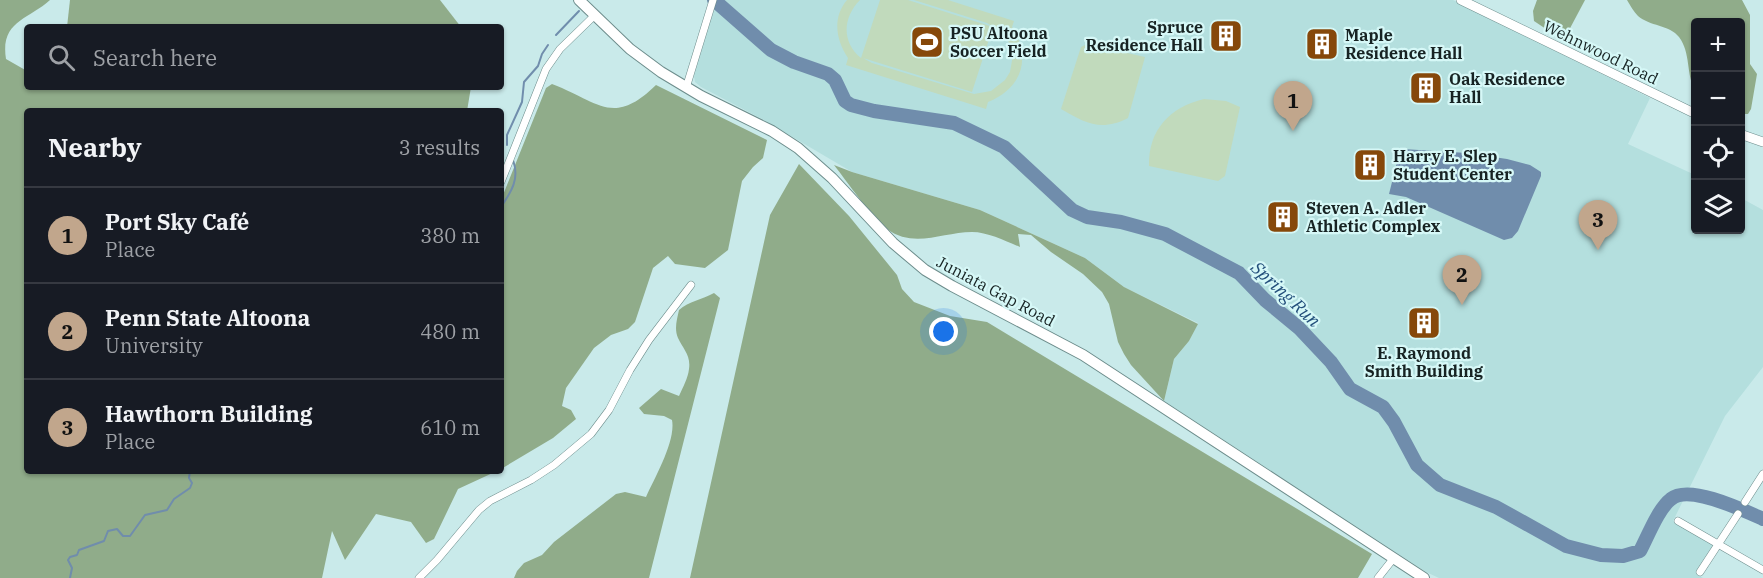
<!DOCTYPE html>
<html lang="en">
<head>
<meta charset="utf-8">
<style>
	:root { --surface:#171b24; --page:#242831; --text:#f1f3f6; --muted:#9ea1a6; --line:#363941; --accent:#c1a68c }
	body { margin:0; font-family:"IBM Plex Serif",serif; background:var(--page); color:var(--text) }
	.controls { position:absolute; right:18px; top:18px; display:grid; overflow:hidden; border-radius:6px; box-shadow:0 2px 4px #0004 }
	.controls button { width:54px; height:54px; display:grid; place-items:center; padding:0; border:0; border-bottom:2px solid var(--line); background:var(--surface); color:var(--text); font:30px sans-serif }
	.you { position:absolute; left:944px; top:332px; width:21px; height:21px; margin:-15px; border:4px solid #fff; border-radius:50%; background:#1a73e8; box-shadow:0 0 0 9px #1a73e833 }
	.badge { display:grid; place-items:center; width:39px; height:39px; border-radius:50%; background:var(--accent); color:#111; font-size:20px; font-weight:700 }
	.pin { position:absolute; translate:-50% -50px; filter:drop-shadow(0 2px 3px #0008) }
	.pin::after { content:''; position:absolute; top:32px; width:21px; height:18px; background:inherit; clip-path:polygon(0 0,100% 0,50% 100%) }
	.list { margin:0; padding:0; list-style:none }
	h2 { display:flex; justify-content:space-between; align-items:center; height:78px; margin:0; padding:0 24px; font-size:26px }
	h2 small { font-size:20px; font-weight:400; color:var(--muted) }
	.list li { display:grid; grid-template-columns:39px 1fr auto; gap:18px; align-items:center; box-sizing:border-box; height:96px; padding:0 24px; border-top:2px solid var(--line) }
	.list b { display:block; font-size:22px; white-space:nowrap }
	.list p { margin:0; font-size:20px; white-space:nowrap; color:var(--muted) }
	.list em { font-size:20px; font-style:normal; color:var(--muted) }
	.icon { flex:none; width:33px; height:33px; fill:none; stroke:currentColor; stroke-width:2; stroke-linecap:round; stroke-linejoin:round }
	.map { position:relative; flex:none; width:1763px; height:578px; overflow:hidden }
	.search { position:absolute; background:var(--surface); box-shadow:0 2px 4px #0004; left:24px; top:24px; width:480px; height:66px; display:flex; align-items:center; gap:15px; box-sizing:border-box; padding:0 21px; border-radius:6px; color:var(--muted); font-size:22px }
	.panel { position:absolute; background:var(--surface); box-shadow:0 2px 4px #0004; left:24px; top:108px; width:480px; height:366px; border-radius:6px }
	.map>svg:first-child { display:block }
	.built { fill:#b4dfde }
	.green { fill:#c1dabc }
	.forest { fill:#90ac8a }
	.water { fill:#708dac }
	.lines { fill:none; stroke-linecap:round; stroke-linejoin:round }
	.stream { stroke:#708dac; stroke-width:2 }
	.river { stroke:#708dac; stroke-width:14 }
	.minor-casing { stroke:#6d8d8c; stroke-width:8 }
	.tertiary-casing { stroke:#6d8d8c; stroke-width:10 }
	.secondary-casing { stroke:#6d8d8c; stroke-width:12 }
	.minor { stroke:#fff; stroke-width:7 }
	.tertiary { stroke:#fff; stroke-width:9 }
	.secondary { stroke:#fff; stroke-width:10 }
	.labels { text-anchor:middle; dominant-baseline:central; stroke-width:4.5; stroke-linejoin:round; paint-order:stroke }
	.poi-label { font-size:16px; font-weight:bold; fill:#172323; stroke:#d6f8f7; text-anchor:start }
	.street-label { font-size:16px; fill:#172323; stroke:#d6f8f7 }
	.water-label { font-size:18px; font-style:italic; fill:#234f7b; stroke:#d6f8f7 }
</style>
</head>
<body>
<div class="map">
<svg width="1763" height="578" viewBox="0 0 1763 578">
	<rect width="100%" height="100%" fill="#c9eaea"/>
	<!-- built -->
	<path class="built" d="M717,0H1453L1650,98L1628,144L1695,175L1696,230H1740L1741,198L1763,210V367L1725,416L1673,521L1714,546L1697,574L1703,578H1439L1426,572L1164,401L1174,359L1189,341L1198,323L1124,287L1085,258L980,210L852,172L762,119L701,87L695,82L694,76Z"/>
	<!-- green -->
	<g class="green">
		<path d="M847,0H860C843,17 841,42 861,58L880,0H908L993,27L972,92L863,58L872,63L974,94L991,91L1005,80L1010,72L1013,55L1011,46L1002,32L987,23L914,0H948L1014,21L1012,27C1032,58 1022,88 988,102L986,109L846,65L848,58C836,40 832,18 847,0Z"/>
		<path d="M1087,44L1145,57L1128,118C1101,132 1085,123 1061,109L1081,47Z"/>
		<path d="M1204,99L1226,101L1240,107L1225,176L1218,181L1149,166C1148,130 1170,107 1204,99Z"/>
	</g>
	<!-- forest -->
	<g class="forest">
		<path d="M0,0H50C28,20 0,21 6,59L27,71V87H471L467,111H27V471H497L458,489L434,539L426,543L411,522L376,514L345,560L332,531L322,578H0Z"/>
		<path d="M70,0H440L461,27H67Z"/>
		<path d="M1537,0H1585L1568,32L1546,29L1534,21L1533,11Z"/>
		<path d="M1627,0H1742L1750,15V64L1757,74L1751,109L1748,114H1741L1740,22H1696L1695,91C1686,74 1691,53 1679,37C1670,25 1649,26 1638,16C1634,12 1630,5 1627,0Z"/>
		<path d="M552,84C599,102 613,127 656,85L767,140L763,158L753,167L742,181L728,250L705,268L675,264L668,256L653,268L635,322L628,329L611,335L594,348L566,388L562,406L571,410L576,419L553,438L501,469V200L546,88Z"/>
		<path d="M799,164L849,216L897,275L902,289L914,302L950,316L987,322L1372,554L1358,578H690L770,215Z"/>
		<path d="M834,165L852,172L980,210L1085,258L1124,287L1198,324L1189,341L1174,359L1164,401L1131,365L1124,354L1118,342L1109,304L1102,292L1083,274L1051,252L1031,235L1018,234L1020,247C1005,241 988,232 972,232C943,232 914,249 887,229C869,214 849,184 834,165Z"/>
		<path d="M714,293L720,298L649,578H514L517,571L524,563L542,555L554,542L616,494L625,492L646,497C655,477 676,441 672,420L664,416L644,414L639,408L661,389L679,396C683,387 688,378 689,369C691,355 683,349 678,338C674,329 677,319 679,310C689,301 702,300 714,293Z"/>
	</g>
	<!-- water -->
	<path class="water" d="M1403,149L1467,153L1507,159L1530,165L1541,172V176L1518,231L1512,238L1504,240L1406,197L1389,194L1400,150Z"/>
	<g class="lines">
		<!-- stream -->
		<g class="stream">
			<path d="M556,35L579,11"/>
			<path d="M507,145V135L522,102L524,82L538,66L542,54L548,45"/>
			<path d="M501,207C511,192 520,179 513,160"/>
			<path d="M70,578L72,568L68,560L70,557L77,555L79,550L104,541L108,531L117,529L123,536H130L145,515L167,510L174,499L190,488L192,483L189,478L190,471"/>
		</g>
		<!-- river -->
		<path class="river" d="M714,0L771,50L794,62L828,74L835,80L845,101L851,105L874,111L954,123L1004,147L1072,210L1087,217L1121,222L1165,234L1239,273L1265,300L1299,328L1331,362L1350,389L1383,407L1394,422L1417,465L1440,485L1496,507L1566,546L1601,555L1623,556L1640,551C1648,536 1658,509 1671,499C1689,484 1743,510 1763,519"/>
		<defs>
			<g id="minor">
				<path d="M686,88L713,0"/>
				<path d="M501,182L546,69L560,49L595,15"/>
				<path d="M1745,502L1763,474"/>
				<path d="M1678,521L1763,570"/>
				<path d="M1700,572L1738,514"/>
				<path d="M419,578L437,560L479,510L490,501L531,480L554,465L591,434L609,410L630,370L649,340L691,285"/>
				<path d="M1378,578L1393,559"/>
			</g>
			<g id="tertiary">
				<path d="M1461,0L1696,114"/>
				<path d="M1740,134L1763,142"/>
			</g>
			<path id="secondary" d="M579,0L630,49L661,72L701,96L772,131L798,148L832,178L893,243L925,270L952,286L1083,355L1424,578"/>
		</defs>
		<!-- minor casing -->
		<use href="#minor" class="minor-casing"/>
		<!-- tertiary casing -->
		<use href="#tertiary" class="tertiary-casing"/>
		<!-- secondary casing -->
		<use href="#secondary" class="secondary-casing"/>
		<!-- minor -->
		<use href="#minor" class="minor"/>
		<!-- tertiary -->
		<use href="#tertiary" class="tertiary"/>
		<!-- secondary -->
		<use href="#secondary" class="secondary"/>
	</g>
	<!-- icons -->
	<defs>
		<symbol id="building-square" viewBox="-11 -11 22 22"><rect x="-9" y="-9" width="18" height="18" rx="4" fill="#86480a" stroke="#d6f8f7"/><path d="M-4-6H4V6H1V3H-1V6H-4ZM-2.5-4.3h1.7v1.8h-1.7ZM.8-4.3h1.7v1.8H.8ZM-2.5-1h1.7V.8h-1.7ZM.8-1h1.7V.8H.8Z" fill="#fff"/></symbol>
		<symbol id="stadium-square" viewBox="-11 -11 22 22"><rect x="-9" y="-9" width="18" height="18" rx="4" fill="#86480a" stroke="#d6f8f7"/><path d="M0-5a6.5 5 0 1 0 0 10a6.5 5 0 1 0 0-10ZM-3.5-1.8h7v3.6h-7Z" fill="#fff"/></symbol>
	</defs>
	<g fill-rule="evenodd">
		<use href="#building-square" x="1207" y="17" width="38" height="38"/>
		<use href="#stadium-square" x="908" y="23" width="38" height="38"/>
		<use href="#building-square" x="1303" y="25" width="38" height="38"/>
		<use href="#building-square" x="1407" y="69" width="38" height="38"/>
		<use href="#building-square" x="1351" y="146" width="38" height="38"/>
		<use href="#building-square" x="1264" y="198" width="38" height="38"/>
		<use href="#building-square" x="1405" y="304" width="38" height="38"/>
	</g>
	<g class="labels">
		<!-- poi labels -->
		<g class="poi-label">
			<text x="1203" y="27" text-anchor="end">Spruce<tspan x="1203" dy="18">Residence Hall</tspan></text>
			<text x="950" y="33">PSU Altoona<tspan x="950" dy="18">Soccer Field</tspan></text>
			<text x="1345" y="35">Maple<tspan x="1345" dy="18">Residence Hall</tspan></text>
			<text x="1449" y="79">Oak Residence<tspan x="1449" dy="18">Hall</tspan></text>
			<text x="1393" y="156">Harry E. Slep<tspan x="1393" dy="18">Student Center</tspan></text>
			<text x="1306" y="208">Steven A. Adler<tspan x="1306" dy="18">Athletic Complex</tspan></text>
			<text x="1424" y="353" text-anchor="middle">E. Raymond<tspan x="1424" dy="18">Smith Building</tspan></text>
		</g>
		<!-- street labels -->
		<g class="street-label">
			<text transform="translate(1601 52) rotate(26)">Wehnwood Road</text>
			<text transform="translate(996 291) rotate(28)">Juniata Gap Road</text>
		</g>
		<!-- water labels -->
		<g class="water-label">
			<text transform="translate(1286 294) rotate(43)">Spring Run</text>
		</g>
	</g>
</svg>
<div class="controls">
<button>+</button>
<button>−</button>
<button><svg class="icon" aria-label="locate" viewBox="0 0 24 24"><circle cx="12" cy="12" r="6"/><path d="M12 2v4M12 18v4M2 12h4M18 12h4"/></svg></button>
<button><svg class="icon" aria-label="layers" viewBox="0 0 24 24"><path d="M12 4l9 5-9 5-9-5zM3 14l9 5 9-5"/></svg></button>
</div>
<div class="you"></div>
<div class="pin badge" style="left:1293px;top:131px">1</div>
<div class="pin badge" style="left:1462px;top:305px">2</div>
<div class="pin badge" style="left:1598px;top:250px">3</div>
<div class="search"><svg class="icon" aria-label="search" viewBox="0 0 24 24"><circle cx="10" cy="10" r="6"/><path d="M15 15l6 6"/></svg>Search here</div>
<section class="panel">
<h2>Nearby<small>3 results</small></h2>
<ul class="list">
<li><span class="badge">1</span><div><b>Port Sky Café</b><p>Place</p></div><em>380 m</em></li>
<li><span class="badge">2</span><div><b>Penn State Altoona</b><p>University</p></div><em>480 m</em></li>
<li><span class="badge">3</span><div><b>Hawthorn Building</b><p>Place</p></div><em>610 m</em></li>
</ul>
</section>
</div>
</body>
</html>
